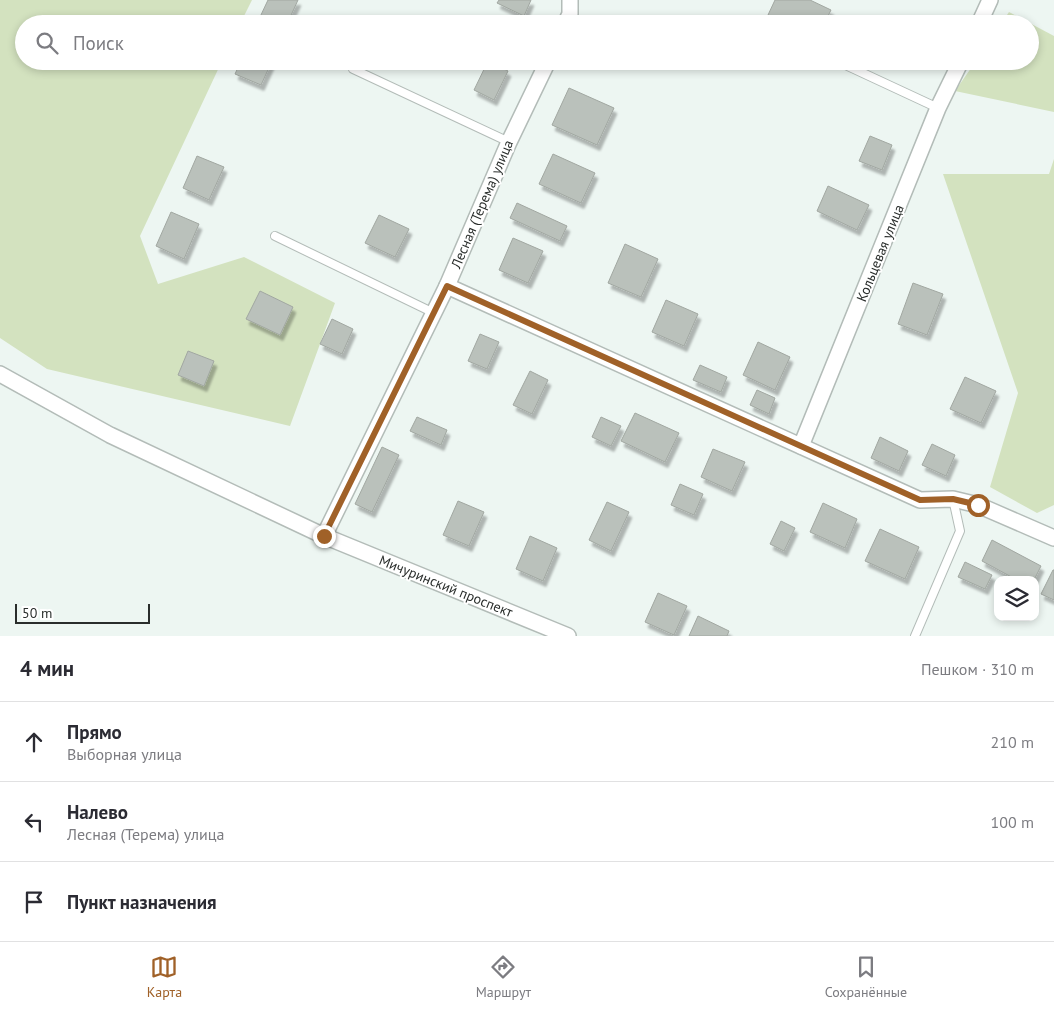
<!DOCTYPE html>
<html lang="ru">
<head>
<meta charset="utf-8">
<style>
	:root { --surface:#fff; --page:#f2f2f3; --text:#2b2b33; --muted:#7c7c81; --line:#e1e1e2; --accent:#a06128 }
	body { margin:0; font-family:"PT Sans",sans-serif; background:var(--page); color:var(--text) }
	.controls { position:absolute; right:15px; bottom:15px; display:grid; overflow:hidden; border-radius:10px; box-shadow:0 2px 8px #0003 }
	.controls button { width:45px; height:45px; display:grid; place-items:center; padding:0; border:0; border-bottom:1px solid var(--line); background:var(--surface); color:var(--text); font:25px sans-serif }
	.scale { position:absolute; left:15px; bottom:12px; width:135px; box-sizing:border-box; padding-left:5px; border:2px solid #292d2b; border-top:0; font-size:14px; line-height:18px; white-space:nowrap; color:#292d2b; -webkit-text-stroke:4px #fff; paint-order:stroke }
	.stop { position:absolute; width:15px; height:15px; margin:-11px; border:4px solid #a06128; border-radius:50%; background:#fff }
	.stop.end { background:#a06128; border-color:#fff; box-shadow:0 1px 5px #0008 }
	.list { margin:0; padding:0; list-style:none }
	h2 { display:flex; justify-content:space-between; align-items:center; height:65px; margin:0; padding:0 20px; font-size:21px }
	h2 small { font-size:16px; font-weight:400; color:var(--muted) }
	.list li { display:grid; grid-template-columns:32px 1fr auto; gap:15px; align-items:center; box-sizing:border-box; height:80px; padding:0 20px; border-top:1px solid var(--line) }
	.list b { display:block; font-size:19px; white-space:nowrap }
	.list p { margin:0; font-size:16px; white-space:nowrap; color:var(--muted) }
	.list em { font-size:16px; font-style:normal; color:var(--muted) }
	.icon { flex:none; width:28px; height:28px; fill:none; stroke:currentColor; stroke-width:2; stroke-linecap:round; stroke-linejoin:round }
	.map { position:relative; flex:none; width:1054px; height:636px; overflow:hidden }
	.search { position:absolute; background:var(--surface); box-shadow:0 2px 8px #0003; left:15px; right:15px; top:15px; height:55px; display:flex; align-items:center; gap:12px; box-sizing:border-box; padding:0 18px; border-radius:28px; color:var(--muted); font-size:19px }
	.sheet { height:305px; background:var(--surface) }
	nav { display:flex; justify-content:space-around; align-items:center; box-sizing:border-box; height:70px; border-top:1px solid var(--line); background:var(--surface); font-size:14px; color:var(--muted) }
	nav a { display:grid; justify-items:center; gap:2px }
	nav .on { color:var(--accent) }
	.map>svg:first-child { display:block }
	.green { fill:#d3e2bf }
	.building { fill:#bac1bb; stroke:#a1a7a1; filter:url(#shadow) }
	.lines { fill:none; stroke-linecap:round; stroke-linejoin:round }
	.service-casing { stroke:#b3bcb8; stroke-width:10 }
	.minor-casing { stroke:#b3bcb8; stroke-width:18 }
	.service { stroke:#fff; stroke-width:8 }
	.minor { stroke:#fff; stroke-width:15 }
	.route { stroke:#a06128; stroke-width:6 }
	.labels { text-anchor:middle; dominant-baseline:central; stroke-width:4; stroke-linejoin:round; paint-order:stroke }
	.street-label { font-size:14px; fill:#292d2b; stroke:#fff }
</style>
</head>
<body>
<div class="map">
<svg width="1054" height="636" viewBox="0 0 1054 636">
	<defs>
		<filter id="shadow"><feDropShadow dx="3" dy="5.5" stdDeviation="1" flood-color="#0004"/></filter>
	</defs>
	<rect width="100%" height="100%" fill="#edf6f2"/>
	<!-- green -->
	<g class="green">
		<path d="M0,0H252L240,24H24V61H222L140,236L158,284L244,257L335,303L290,426L47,369L0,338Z"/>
		<path d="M1009,12L1054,36V112L955,91L976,61H1030V24H1001Z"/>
		<path d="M1054,159V505L1037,513L990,487L1018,393L943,174H1049Z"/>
	</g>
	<!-- building -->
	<g class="building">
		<path d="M268,0H298L287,24H274L260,17Z"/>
		<path d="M499,0H531L524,16L497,3Z"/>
		<path d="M775,0H810L831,10L824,24H786L768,15Z"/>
		<path d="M241,61H272L261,85L235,74Z"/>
		<path d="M488,61L508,71L494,100L474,90Z"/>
		<path d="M569,88L614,108L597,145L552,125Z"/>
		<path d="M870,136L892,145L882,170L859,161Z"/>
		<path d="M553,154L595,173L581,203L539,184Z"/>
		<path d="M197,156L224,167L209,200L183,188Z"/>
		<path d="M828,186L869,205L857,230L817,211Z"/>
		<path d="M517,203L567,226L560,241L510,218Z"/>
		<path d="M171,212L199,224L184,259L156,246Z"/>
		<path d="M379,215L409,229L395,257L365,243Z"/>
		<path d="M513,238L543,251L528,283L499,270Z"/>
		<path d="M625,244L658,259L641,297L608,283Z"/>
		<path d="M913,283L943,294L927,335L898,324Z"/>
		<path d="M260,291L293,307L280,335L246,319Z"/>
		<path d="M666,300L698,314L684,346L652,332Z"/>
		<path d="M332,319L353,329L342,354L320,344Z"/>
		<path d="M480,334L499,342L487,369L468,361Z"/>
		<path d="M758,342L790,357L775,390L743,375Z"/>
		<path d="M188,351L214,361L204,386L178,375Z"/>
		<path d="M700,365L727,377L721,392L693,380Z"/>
		<path d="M530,371L548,380L532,414L513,405Z"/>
		<path d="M965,377L996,391L981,423L950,409Z"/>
		<path d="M757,390L775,398L769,414L750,405Z"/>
		<path d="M635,413L679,433L665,462L621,441Z"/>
		<path d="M417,417L447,430L441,445L410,431Z"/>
		<path d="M601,417L621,426L611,446L592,437Z"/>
		<path d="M880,437L908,451L899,471L871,458Z"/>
		<path d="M932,444L955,455L946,476L922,465Z"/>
		<path d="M382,447L399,455L372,512L355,504Z"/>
		<path d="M713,449L745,462L732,491L701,477Z"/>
		<path d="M680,484L703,494L694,515L671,505Z"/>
		<path d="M458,501L484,512L469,546L443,535Z"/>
		<path d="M607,502L629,512L611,551L589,540Z"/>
		<path d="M823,503L857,519L845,548L810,532Z"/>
		<path d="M781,521L795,528L784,551L770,544Z"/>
		<path d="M880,529L919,547L905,579L865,561Z"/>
		<path d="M530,536L557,548L543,581L516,569Z"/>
		<path d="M992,540L1041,566L1034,580H1017L982,561Z"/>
		<path d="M965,562L992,575L985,589L958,577Z"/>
		<path d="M1053,570H1054V600L1041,594Z"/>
		<path d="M658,593L687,606L674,635L645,622Z"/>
		<path d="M698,616L729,631L727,636H689Z"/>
	</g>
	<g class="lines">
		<defs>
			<g id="service">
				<path d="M837,61L938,108"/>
				<path d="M353,69L509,142"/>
				<path d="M275,236L434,313"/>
				<path d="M915,636L960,531L953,499"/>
			</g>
			<g id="minor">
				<path d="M565,24L570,14V0"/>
				<path d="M979,24L990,0"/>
				<path d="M447,286L920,500L953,499L978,505L1054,538"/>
				<path d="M0,374L110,435L324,536L568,636"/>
				<path d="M801,446L938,108L961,61"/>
				<path d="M324,536L447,286L509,142L548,61"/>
			</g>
		</defs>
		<!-- service casing -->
		<use href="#service" class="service-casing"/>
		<!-- minor casing -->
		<use href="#minor" class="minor-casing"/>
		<!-- service -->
		<use href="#service" class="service"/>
		<!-- minor -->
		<use href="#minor" class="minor"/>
	</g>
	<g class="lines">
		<!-- route -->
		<path class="route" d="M324,536L447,286L920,500L953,499L978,505"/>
	</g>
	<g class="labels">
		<!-- street labels -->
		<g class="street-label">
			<text transform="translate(482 204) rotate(-67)">Лесная (Терема) улица</text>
			<text transform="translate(880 253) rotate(-68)">Кольцевая улица</text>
			<text transform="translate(446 586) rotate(22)">Мичуринский проспект</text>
		</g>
	</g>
</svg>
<div class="controls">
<button><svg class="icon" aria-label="layers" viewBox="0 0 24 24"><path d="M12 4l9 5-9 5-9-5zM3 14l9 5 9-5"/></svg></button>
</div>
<div class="scale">50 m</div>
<div class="stop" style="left:978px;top:505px"></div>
<div class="stop end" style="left:324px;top:536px"></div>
<div class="search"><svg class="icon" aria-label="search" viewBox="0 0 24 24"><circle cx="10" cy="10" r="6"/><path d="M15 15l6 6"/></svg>Поиск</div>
</div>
<section class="sheet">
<h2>4 мин<small>Пешком · 310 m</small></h2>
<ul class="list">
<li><svg class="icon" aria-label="ahead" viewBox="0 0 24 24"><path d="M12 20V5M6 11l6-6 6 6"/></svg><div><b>Прямо</b><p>Выборная улица</p></div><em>210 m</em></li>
<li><svg class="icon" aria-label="left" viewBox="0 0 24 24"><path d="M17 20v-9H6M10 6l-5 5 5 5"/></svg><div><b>Налево</b><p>Лесная (Терема) улица</p></div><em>100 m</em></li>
<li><svg class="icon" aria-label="arrive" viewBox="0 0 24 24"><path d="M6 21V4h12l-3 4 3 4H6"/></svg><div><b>Пункт назначения</b></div></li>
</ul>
</section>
<nav>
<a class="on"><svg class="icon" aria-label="map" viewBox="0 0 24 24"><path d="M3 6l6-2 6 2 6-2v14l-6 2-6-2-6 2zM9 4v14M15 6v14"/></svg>Карта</a>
<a><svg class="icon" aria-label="directions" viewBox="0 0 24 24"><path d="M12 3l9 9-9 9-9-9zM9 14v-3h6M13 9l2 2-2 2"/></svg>Маршрут</a>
<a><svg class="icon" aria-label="saved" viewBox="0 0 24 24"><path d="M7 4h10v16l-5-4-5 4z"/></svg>Сохранённые</a>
</nav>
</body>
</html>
